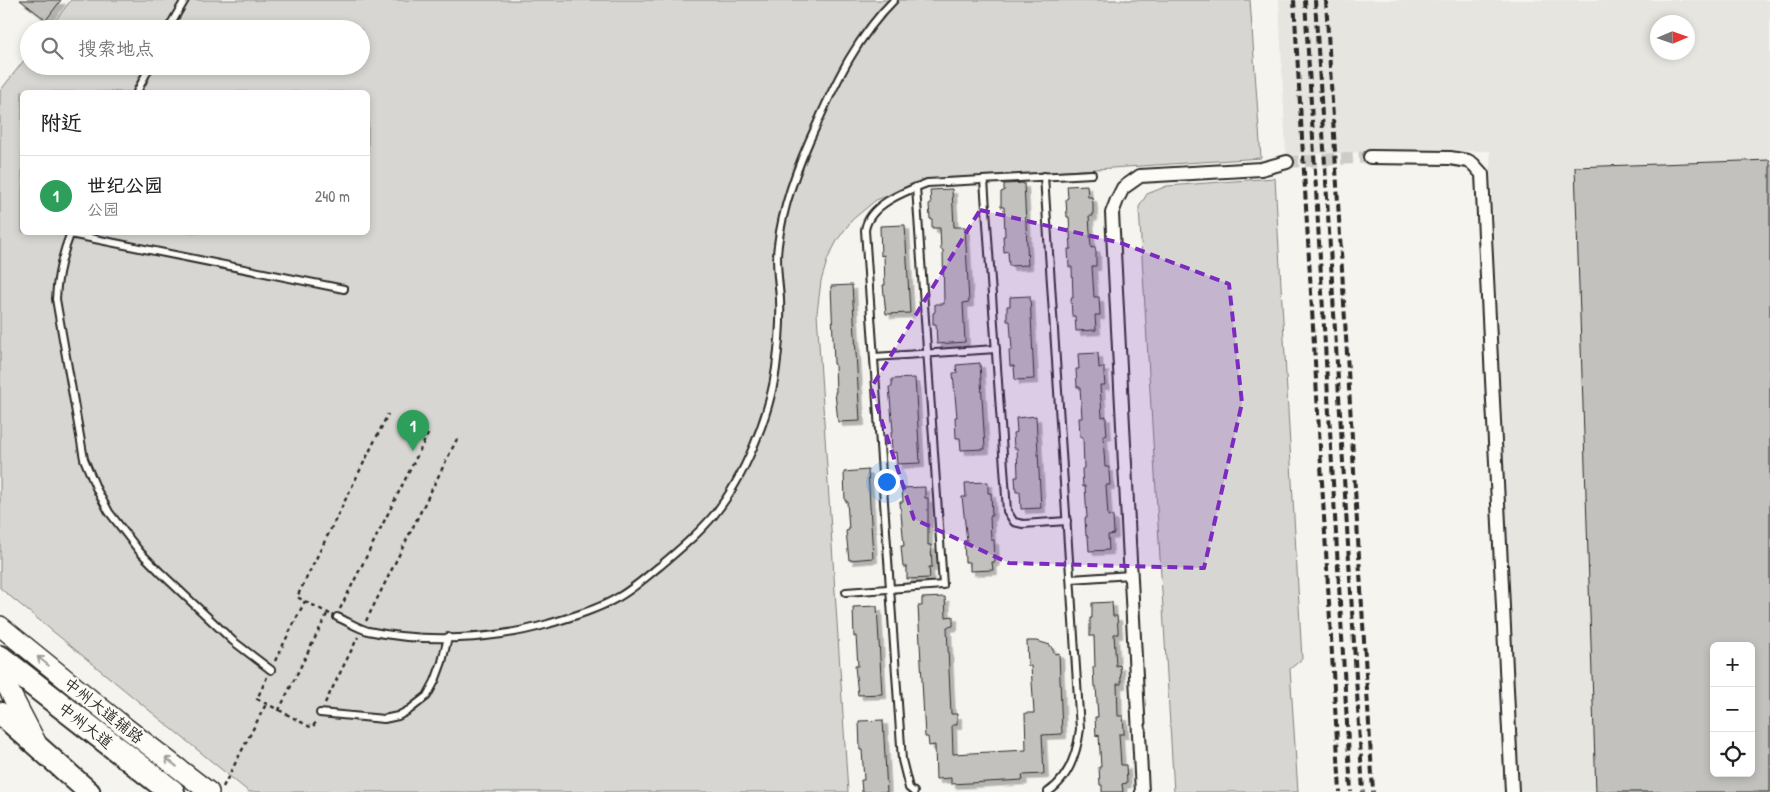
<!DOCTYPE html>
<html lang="zh">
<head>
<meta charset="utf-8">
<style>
	:root { --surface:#fff; --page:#f6f6f6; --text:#222; --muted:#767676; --line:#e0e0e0; --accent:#d93025 }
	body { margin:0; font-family:"Patrick Hand","LXGW WenKai TC",sans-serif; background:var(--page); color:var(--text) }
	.controls { position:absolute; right:15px; bottom:15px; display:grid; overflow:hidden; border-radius:8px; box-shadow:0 2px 8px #0003 }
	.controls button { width:45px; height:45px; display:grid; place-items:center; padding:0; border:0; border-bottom:1px solid var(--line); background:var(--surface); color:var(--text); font:25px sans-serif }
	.compass { position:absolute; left:1650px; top:15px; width:45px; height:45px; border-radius:50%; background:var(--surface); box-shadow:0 2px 8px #0003; rotate:88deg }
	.you { position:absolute; left:886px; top:481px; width:18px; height:18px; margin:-12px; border:4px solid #fff; border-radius:50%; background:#1a73e8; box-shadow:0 0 0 8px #1a73e833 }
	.badge { display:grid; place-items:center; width:32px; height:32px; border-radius:50%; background:var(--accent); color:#fff; font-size:16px; font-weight:700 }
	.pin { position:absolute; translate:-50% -41px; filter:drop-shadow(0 1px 2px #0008) }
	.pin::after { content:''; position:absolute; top:26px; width:18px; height:15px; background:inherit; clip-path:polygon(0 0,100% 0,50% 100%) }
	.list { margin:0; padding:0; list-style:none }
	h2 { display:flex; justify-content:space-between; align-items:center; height:65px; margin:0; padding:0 20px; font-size:21px }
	h2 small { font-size:16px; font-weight:400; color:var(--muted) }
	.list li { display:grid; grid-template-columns:32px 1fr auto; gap:15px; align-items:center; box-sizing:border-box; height:80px; padding:0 20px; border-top:1px solid var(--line) }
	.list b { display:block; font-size:19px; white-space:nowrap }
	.list p { margin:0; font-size:16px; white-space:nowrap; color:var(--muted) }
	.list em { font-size:16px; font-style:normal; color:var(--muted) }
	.icon { flex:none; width:28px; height:28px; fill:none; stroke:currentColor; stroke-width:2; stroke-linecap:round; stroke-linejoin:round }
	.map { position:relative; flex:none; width:1770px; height:792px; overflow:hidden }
	.search { position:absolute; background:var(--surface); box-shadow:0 2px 8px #0003; left:20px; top:20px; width:350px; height:55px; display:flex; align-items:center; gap:12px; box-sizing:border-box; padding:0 18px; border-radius:28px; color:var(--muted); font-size:19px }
	.panel { position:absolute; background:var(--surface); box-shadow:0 2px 8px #0003; left:20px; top:90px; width:350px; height:145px; border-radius:8px }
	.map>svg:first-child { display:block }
	.built { fill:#e6e5e0; fill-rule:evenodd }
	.green { fill:#d7d6d2; stroke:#81807e; fill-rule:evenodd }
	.building { fill:#c2c1be; stroke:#2b2b2b; fill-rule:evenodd; filter:url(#shadow) }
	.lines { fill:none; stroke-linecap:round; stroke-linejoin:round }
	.street-tunnel { stroke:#cdccc8; stroke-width:12; stroke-dasharray:12 6; stroke-linecap:butt }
	.lane-casing { stroke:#2b2b2b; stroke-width:10 }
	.street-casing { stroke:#2b2b2b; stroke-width:16 }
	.secondary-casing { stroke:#2b2b2b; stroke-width:22 }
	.primary-casing { stroke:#2b2b2b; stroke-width:25 }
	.highway-casing { stroke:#2b2b2b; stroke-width:28 }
	.path { stroke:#2b2b2b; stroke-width:2.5; stroke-dasharray:4 4; stroke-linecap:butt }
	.lane { stroke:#fdfcf7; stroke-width:6 }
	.street { stroke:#fdfcf7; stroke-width:12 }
	.secondary { stroke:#fdfcf7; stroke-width:19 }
	.primary { stroke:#fdfcf7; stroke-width:21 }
	.highway { stroke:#fdfcf7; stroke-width:24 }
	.rail { stroke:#2b2b2b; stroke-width:4; stroke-dasharray:8 4; stroke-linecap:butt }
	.oneway { stroke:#9e9e9b }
	.marked { fill:#7b2cbf; fill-opacity:0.2; stroke:#7b2cbf; stroke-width:4; stroke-dasharray:10 6; stroke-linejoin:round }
	.labels { text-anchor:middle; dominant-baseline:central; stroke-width:4; stroke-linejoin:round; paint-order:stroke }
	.street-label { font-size:16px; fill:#2b2b2b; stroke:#fdfcf7 }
</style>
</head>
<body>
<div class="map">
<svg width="1770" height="792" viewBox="0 0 1770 792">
	<defs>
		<filter id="shadow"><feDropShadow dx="4.5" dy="4.5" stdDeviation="0" flood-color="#0004"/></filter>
	</defs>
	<rect width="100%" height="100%" fill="#f5f4ef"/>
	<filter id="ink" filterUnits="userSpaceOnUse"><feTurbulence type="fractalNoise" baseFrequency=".02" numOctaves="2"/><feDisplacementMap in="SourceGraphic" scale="10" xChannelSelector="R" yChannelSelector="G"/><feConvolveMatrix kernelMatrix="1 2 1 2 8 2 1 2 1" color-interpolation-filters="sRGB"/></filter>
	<g filter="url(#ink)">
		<!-- built -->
		<path class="built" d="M1279,0H1770V792H1518L1490,151L1365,152L1286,155ZM1658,22H1688V52H1658ZM1714,646H1751V773H1714Z"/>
		<!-- green -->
		<g class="green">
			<path d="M71,0H1250L1261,158L932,180L876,200L852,220L838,239L828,258L821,281L817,313L848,792H249L0,588V91L29,54V66H361V29H49ZM22,92H368V232H22Z"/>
			<path d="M1275,178L1302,659L1290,669L1298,792H1174L1139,207L1147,194L1167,186Z"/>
		</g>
		<!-- building -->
		<g class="building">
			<path d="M20,0H61L46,20Z"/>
			<path d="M1770,160V792H1596L1575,167ZM1714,646H1751V773H1714Z"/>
			<path d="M1024,183L1028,265L1009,266L1008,251L1004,252L1003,236H1005L1004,207H1001V192L1004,191V184Z"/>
			<path d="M1087,185L1088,197H1092L1093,204V216H1089L1091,248L1095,247L1096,252V266H1092L1094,297H1099L1100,315H1095L1096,330L1076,331L1075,316H1072L1071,298H1073L1072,267H1069L1068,249H1071L1069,217H1067L1066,199L1068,198L1067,186Z"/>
			<path d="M952,189L954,227H965L969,302L963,303L965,342L937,344L936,324H933V313L935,312V304H944L943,250H941L940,228H932V219H930L929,204H931L930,190Z"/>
			<path d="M905,225L910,313L886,314L883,285H885L884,255L881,256L880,226Z"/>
			<path d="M852,285L860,421L838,422L835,392H836L835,364H834L831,286Z"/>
			<path d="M1030,296L1034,379L1015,380L1014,366H1010L1009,350H1012L1010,321H1007V306H1010V297Z"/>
			<path d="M1098,353L1099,368L1104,367V374L1105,385H1100L1102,417L1106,416V423L1107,435L1103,436L1105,467H1109V472L1110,485H1106L1108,516H1113L1114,534L1108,535L1109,550L1089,551L1088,536H1086L1085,518H1087L1085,486L1083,487L1082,469L1084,468L1083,437H1080L1079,418H1082L1080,387H1077L1076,369H1079L1078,354Z"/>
			<path d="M980,363L985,449L961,450L960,438H956L955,417H957L953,373H957L956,365Z"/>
			<path d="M915,378L920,463L897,464L896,452L892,453L891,431H893L889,387H892V379Z"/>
			<path d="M1036,416L1041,508L1021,509L1020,492H1016L1015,477H1018L1017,448H1014L1013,433L1017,432L1016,418Z"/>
			<path d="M868,470L873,558L849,560L846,531L849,530L847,501H845L844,472Z"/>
			<path d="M988,482V493H991L992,516H990L991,540H994L995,562H992L993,570L970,571V562H965L964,541H967L962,497H966L965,483Z"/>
			<path d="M925,487V498H928V545H931L932,567H929L930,578L907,579V567H903L901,546H904L900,502H903L902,488Z"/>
			<path d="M945,597L946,617L953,616V626L947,627L951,714H957V725H952L953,754L1026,750L1025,713H1034L1031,666H1028L1027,641H1037L1050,645L1055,654L1059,653L1062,734L1042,735L1044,774L1022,775L1023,780L951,784V778L936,779L935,745L929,746L928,737H925L918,606H922V598Z"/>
			<path d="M1112,602L1113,616H1117L1118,629V634H1114L1116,666L1120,665L1121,681V684H1117L1118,716H1123L1124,730V734H1119L1121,765H1126L1127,783L1122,784L1123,792H1102V785H1100L1099,767H1101L1099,735L1096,736L1095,717H1098L1096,686H1094L1093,667H1095L1094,636H1090V618H1092V603Z"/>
			<path d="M877,606L882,694L858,695L855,666H858L856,636L854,637L853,607Z"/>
			<path d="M883,720L887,792H862L861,780H864L862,750H860L859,721Z"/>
		</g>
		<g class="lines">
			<!-- street-tunnel -->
			<path class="street-tunnel" d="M1287,162L1370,157"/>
			<defs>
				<g id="lane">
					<path d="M168,29L185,0"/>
					<path d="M137,92L150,66"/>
					<path d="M1044,176L1080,729C1077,753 1069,778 1048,792"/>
					<path d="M984,180L1007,511L1014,522L1023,524L1067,521"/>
					<path d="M71,232C62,255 57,275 56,299L84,459L97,490L109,512L140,552L161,573L233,641L271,670"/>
					<path d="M70,234L344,289"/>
					<path d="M874,357L996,349"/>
					<path d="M1071,579L1131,575"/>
					<path d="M846,592L943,585L916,187"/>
					<path d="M337,617C347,621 357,628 368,631C424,643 494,640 548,624C571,617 596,610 617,598C632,590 646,577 660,566C679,550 698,534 714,515C744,478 770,415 776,368C779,345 781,322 780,299C779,281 775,263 778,245C783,203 799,162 817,124C837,79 858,36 894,0"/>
					<path d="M320,713L384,719L398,716L409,710L427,696L435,681L442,662L448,637"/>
					<path d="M914,792L909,788L902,760L865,230C869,204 906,191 927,183L1092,174"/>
				</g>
				<g id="street">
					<path d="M1370,157L1450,158L1468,161L1473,164L1482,174L1512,792"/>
					<path d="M1142,792L1112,213L1117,200L1123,188L1140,176L1261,169L1287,162"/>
				</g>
				<g id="secondary">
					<path d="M0,626L121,724L209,792"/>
					<path d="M0,673L36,742"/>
				</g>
				<path id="primary" d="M0,713L89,792"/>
				<path id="highway" d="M0,658L172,792"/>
			</defs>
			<!-- lane casing -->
			<use href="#lane" class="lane-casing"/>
			<!-- street casing -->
			<use href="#street" class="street-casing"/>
			<!-- secondary casing -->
			<use href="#secondary" class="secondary-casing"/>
			<!-- primary casing -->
			<use href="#primary" class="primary-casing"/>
			<!-- highway casing -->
			<use href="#highway" class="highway-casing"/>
			<!-- path -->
			<g class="path">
				<path d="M340,609L428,434"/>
				<path d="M330,614L297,597L388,414"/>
				<path d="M366,621L457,439"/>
				<path d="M275,661L305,601"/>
				<path d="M267,677L257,699L279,710L327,614"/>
				<path d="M325,703L358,637"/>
				<path d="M279,710L312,728L316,722"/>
				<path d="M223,787L266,704"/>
			</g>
			<!-- lane -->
			<use href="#lane" class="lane"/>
			<!-- street -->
			<use href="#street" class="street"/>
			<!-- secondary -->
			<use href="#secondary" class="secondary"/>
			<!-- primary -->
			<use href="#primary" class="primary"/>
			<!-- highway -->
			<use href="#highway" class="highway"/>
			<!-- rail -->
			<g class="rail">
				<path d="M1294,0L1340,792"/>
				<path d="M1305,0L1351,792"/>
				<path d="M1315,0L1363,792"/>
				<path d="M1326,0L1373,792"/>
			</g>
		</g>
		<!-- one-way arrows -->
		<defs><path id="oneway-shaft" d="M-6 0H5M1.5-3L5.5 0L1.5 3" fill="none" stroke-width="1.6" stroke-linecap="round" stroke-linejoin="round" transform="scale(1.25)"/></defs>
		<g class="oneway">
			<use href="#oneway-shaft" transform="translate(43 661) rotate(-141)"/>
			<use href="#oneway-shaft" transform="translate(171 762) rotate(-142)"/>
		</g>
	</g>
	<!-- marked area -->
	<path class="marked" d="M980,210L1121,243L1229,284L1242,403L1204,568L1009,563L914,519L871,388Z"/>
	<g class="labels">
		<!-- street labels -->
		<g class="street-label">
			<text transform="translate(104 710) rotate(38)">中州大道辅路</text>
			<text transform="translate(86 725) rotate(38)">中州大道</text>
		</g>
	</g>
</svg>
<div class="controls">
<button>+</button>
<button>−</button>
<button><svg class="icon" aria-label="locate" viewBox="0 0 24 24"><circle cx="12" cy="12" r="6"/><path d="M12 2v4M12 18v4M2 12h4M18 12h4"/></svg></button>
</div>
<svg class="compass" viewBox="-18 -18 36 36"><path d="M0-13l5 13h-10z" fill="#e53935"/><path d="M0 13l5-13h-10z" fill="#767676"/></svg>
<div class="you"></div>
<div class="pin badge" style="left:413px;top:451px;background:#2e9e5b">1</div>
<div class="search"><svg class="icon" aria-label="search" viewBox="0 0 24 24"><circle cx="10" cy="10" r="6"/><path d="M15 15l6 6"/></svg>搜索地点</div>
<section class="panel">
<h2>附近<small></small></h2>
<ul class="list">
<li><span class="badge" style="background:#2e9e5b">1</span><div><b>世纪公园</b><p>公园</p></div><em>240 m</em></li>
</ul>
</section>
</div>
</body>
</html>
